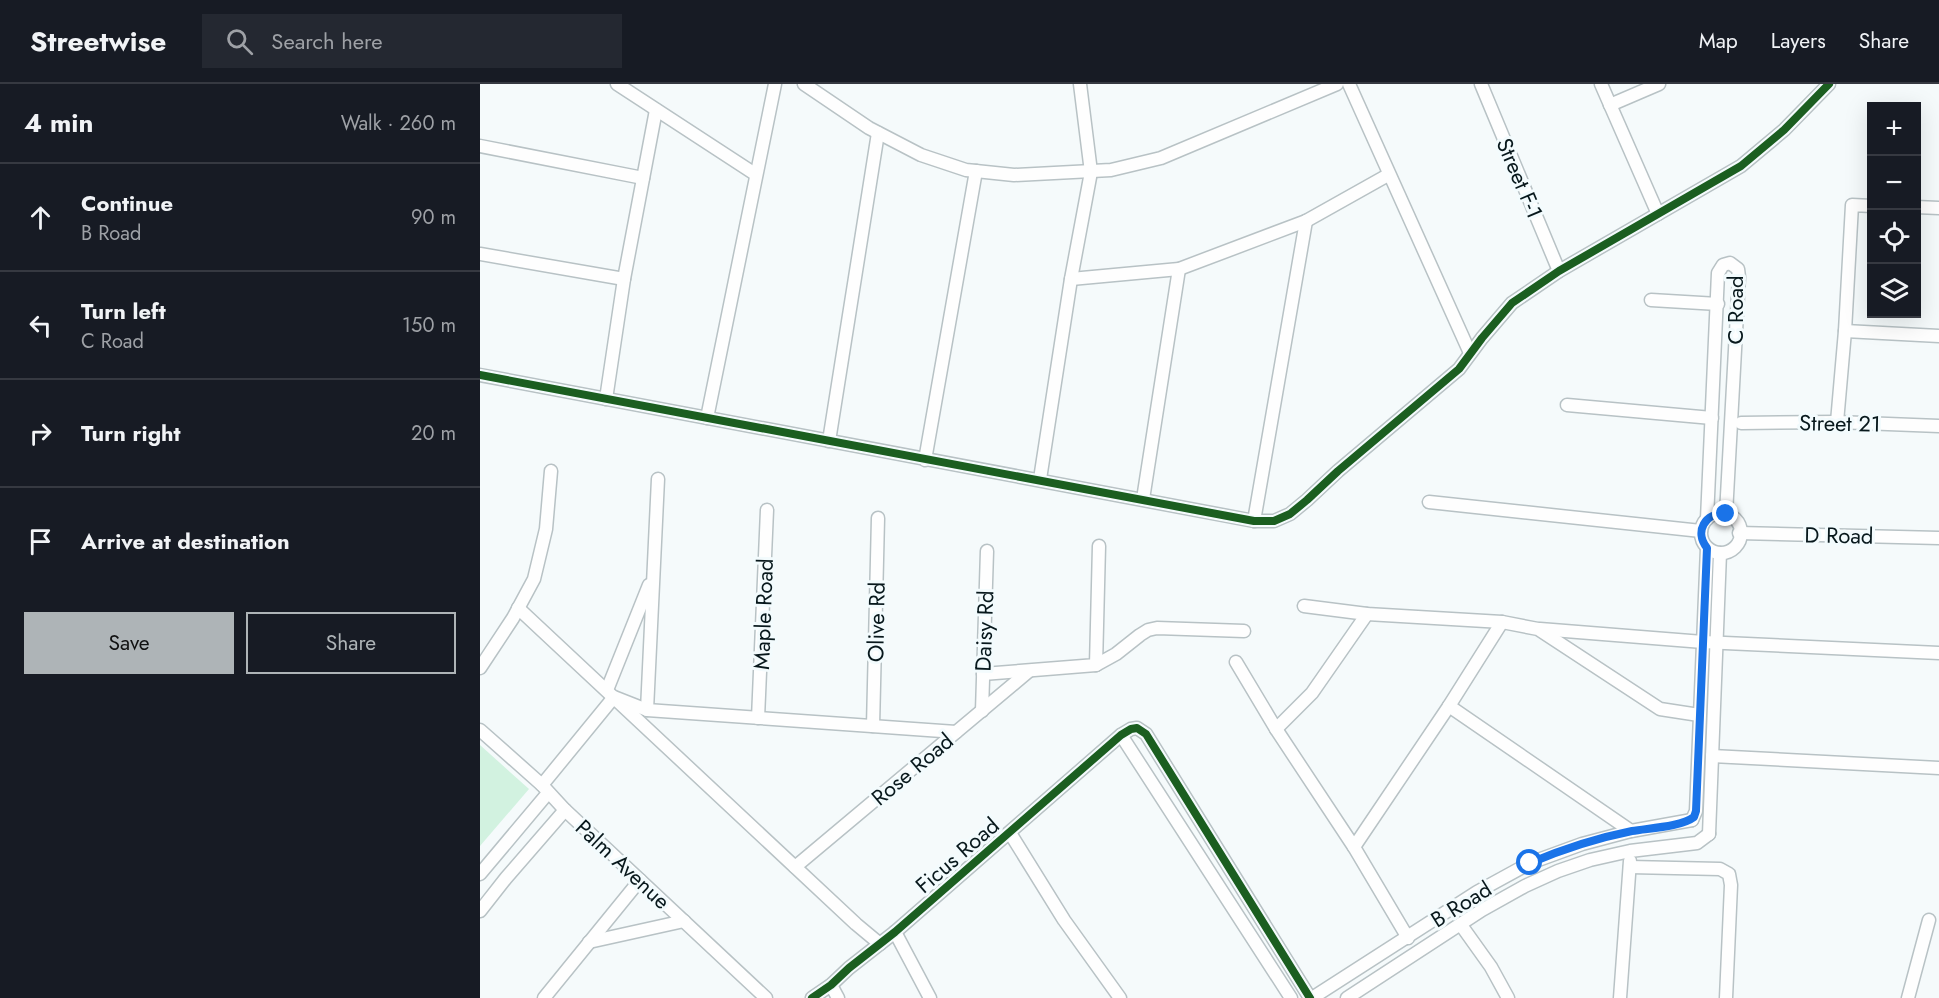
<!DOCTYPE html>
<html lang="en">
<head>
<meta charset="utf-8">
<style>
	:root { --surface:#171b24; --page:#242831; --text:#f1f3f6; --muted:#9ea1a6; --line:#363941; --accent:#aeb4b7 }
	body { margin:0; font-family:Jost,sans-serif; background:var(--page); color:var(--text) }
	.controls { position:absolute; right:18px; top:18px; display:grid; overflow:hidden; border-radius:0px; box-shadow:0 6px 24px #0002 }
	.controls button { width:54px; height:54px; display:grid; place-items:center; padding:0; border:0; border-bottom:2px solid var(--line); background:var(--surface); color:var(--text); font:30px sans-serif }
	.stop { position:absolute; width:18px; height:18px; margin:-14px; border:4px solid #1a73e8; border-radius:50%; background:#fff }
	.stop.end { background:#1a73e8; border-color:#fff; box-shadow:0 2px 6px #0008 }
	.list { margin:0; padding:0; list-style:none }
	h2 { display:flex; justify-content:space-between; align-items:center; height:78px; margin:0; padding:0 24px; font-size:26px }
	h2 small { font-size:20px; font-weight:400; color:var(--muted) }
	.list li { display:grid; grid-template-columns:39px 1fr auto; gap:18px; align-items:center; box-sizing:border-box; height:108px; padding:0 24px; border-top:2px solid var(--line) }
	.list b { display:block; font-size:22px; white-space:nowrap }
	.list p { margin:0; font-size:20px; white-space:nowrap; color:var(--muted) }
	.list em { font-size:20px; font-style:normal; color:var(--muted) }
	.actions { display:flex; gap:12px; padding:18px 24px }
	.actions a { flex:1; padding:14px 0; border:2px solid var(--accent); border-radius:0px; text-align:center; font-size:21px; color:var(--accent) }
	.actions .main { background:var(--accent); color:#111 }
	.icon { flex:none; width:33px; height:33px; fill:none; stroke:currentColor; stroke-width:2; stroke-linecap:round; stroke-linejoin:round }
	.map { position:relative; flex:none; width:1459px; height:914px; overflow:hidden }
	header { display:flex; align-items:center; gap:36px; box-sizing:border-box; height:84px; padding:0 30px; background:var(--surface); border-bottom:2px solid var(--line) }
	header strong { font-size:28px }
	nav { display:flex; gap:33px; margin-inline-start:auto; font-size:21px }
	.search { width:420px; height:54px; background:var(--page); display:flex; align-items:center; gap:15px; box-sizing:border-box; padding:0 21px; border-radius:0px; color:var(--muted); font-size:22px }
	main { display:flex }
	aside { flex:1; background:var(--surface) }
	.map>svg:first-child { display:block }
	.green { fill:#d2f2e0 }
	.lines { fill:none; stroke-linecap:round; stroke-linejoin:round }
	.street-casing { stroke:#b8c2c5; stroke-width:15 }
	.street { stroke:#fefefe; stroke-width:12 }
	.cycleway-casing { stroke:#f3fbfd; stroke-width:11 }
	.cycleway { stroke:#1b5e20; stroke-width:8 }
	.route { stroke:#1a73e8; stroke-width:8 }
	.labels { text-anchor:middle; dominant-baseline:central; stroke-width:6; stroke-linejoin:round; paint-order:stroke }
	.street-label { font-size:22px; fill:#08181c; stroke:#f3fbfd }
</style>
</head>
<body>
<header>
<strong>Streetwise</strong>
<div class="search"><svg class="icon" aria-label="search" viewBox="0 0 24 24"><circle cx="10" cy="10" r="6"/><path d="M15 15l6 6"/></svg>Search here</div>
<nav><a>Map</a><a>Layers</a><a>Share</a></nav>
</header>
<main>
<aside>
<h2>4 min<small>Walk · 260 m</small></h2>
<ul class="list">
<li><svg class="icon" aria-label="ahead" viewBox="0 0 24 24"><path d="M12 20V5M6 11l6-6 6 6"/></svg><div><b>Continue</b><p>B Road</p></div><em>90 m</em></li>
<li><svg class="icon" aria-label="left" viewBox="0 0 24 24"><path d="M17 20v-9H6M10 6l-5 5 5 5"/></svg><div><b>Turn left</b><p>C Road</p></div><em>150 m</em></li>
<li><svg class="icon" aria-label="right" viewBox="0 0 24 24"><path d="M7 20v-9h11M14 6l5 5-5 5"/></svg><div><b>Turn right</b></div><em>20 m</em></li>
<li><svg class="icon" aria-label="arrive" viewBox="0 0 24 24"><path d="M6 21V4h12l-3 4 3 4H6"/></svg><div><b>Arrive at destination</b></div></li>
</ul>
<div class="actions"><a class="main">Save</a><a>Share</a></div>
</aside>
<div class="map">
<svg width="1459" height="914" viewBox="0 0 1459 914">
	<rect width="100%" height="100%" fill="#f5fafb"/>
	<!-- green -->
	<path class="green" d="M0,661L49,705L0,762Z"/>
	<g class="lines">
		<defs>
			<g id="street">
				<path d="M137,0L275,90"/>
				<path d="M324,0L389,44L441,71L486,86L534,91L631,86L681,74L857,0"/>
				<path d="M869,0L990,269"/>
				<path d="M1001,0L1079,187"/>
				<path d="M1121,0L1178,130"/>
				<path d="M1130,21L1179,0"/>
				<path d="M0,62L163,94"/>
				<path d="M1436,123L1459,124"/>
				<path d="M0,170L144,195"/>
				<path d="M591,195L699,185L826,137L908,91"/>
				<path d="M1171,216L1238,220"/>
				<path d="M1365,247L1459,252"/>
				<path d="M0,291L774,437H794L810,430L827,416L858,387L979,285L1002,254L1032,219L1079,187L1261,82L1304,46L1349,0"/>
				<path d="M126,315L144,195L176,26"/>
				<path d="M1087,321L1232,334"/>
				<path d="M227,334L295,0"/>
				<path d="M1357,338L1365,247L1372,121L1392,122"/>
				<path d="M1261,339L1357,338L1459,342"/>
				<path d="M349,357L398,49"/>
				<path d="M445,376L496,87"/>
				<path d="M560,395L591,195L611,88L600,0"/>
				<path d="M663,415L699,185"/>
				<path d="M949,418L1221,447"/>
				<circle cx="1241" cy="449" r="20"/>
				<path d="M1227,435L1238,189L1243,181L1250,179L1258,185L1259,193L1246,430"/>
				<path d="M774,437L826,137"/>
				<path d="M1259,449L1459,454"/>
				<path d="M824,522L887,530L1022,538L1058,545L1180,625L1219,631"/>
				<path d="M38,524L376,840L400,860"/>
				<path d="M1060,545L1223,558L1459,569"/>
				<path d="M756,578L796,645L874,763L928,854"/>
				<path d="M616,581L636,570L660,551L668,546L677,544L764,547"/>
				<path d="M0,584L33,534L54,495L66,445L71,387"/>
				<path d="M503,590L616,581L619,462"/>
				<path d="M127,606L169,501"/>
				<path d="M969,622L1151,747"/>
				<path d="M167,626L178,395"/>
				<path d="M502,627L507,467"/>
				<path d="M278,634L287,426"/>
				<path d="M393,642L398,434"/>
				<path d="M796,645L832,609L887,530"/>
				<path d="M0,646L62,701L85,726L286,914"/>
				<path d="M641,651L811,914"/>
				<path d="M1232,672L1459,684"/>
				<path d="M62,701L134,613L167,626L476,648"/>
				<path d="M1212,736L1216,727L1227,464"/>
				<path d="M530,749L584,836L640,914"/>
				<path d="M1229,750L1240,469"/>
				<path d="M874,763L969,622L1022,538"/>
				<path d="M315,783L549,587"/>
				<path d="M1150,783L1240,785L1249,790L1251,801L1246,914"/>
				<path d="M0,790L68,709"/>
				<path d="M0,827L26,794L85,726"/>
				<path d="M981,841L1011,883L1028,914"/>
				<path d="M415,848L450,914"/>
				<path d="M109,858L204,837"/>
				<path d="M351,901L358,914"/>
				<path d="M64,914L160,796"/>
				<path d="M332,914L351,901L369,884L415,848L641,651L651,645L657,644L666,650L830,914"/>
				<path d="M832,914L997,808L1050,779L1102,760L1151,747L1212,736"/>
				<path d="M867,914L1002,826L1045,802L1078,787L1110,776L1150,767L1217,759L1229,750"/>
				<path d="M1140,914L1150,777"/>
				<path d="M1428,914L1449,836"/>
			</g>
		</defs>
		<!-- street casing -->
		<use href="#street" class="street-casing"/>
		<!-- street -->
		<use href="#street" class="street"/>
		<defs>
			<g id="cycleway">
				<path d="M0,291L774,437H794L810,430L827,416L858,387L979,285L1002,254L1032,219L1079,187L1261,82L1304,46L1349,0"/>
				<path d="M332,914L351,901L369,884L415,848L641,651L651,645L657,644L666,650L830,914"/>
			</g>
		</defs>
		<!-- cycleway casing -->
		<use href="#cycleway" class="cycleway-casing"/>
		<!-- cycleway -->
		<use href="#cycleway" class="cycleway"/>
	</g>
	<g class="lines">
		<!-- route -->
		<path class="route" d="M1050,779C1083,765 1117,754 1152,747C1169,744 1201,743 1214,733L1216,727L1227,464C1214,448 1225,428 1246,430"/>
	</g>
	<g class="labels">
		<!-- street labels -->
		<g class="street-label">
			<text transform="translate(1040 94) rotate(67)">Street F-1</text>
			<text transform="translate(1255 226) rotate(-90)">C Road</text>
			<text transform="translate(1360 339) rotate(1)">Street 21</text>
			<text transform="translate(1359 451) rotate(1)">D Road</text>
			<text transform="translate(283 530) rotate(-88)">Maple Road</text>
			<text transform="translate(396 538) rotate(-89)">Olive Rd</text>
			<text transform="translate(504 547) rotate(-88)">Daisy Rd</text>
			<text transform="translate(432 685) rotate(-40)">Rose Road</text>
			<text transform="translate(477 771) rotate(-41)">Ficus Road</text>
			<text transform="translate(143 780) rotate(43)">Palm Avenue</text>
			<text transform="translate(981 820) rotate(-32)">B Road</text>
		</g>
	</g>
</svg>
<div class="controls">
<button>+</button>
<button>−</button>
<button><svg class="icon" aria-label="locate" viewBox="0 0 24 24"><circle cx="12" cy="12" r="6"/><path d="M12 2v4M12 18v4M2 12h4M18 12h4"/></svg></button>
<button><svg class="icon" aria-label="layers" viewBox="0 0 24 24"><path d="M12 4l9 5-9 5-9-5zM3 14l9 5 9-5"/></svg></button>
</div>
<div class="stop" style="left:1050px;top:779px"></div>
<div class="stop end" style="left:1246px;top:430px"></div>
</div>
</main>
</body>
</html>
